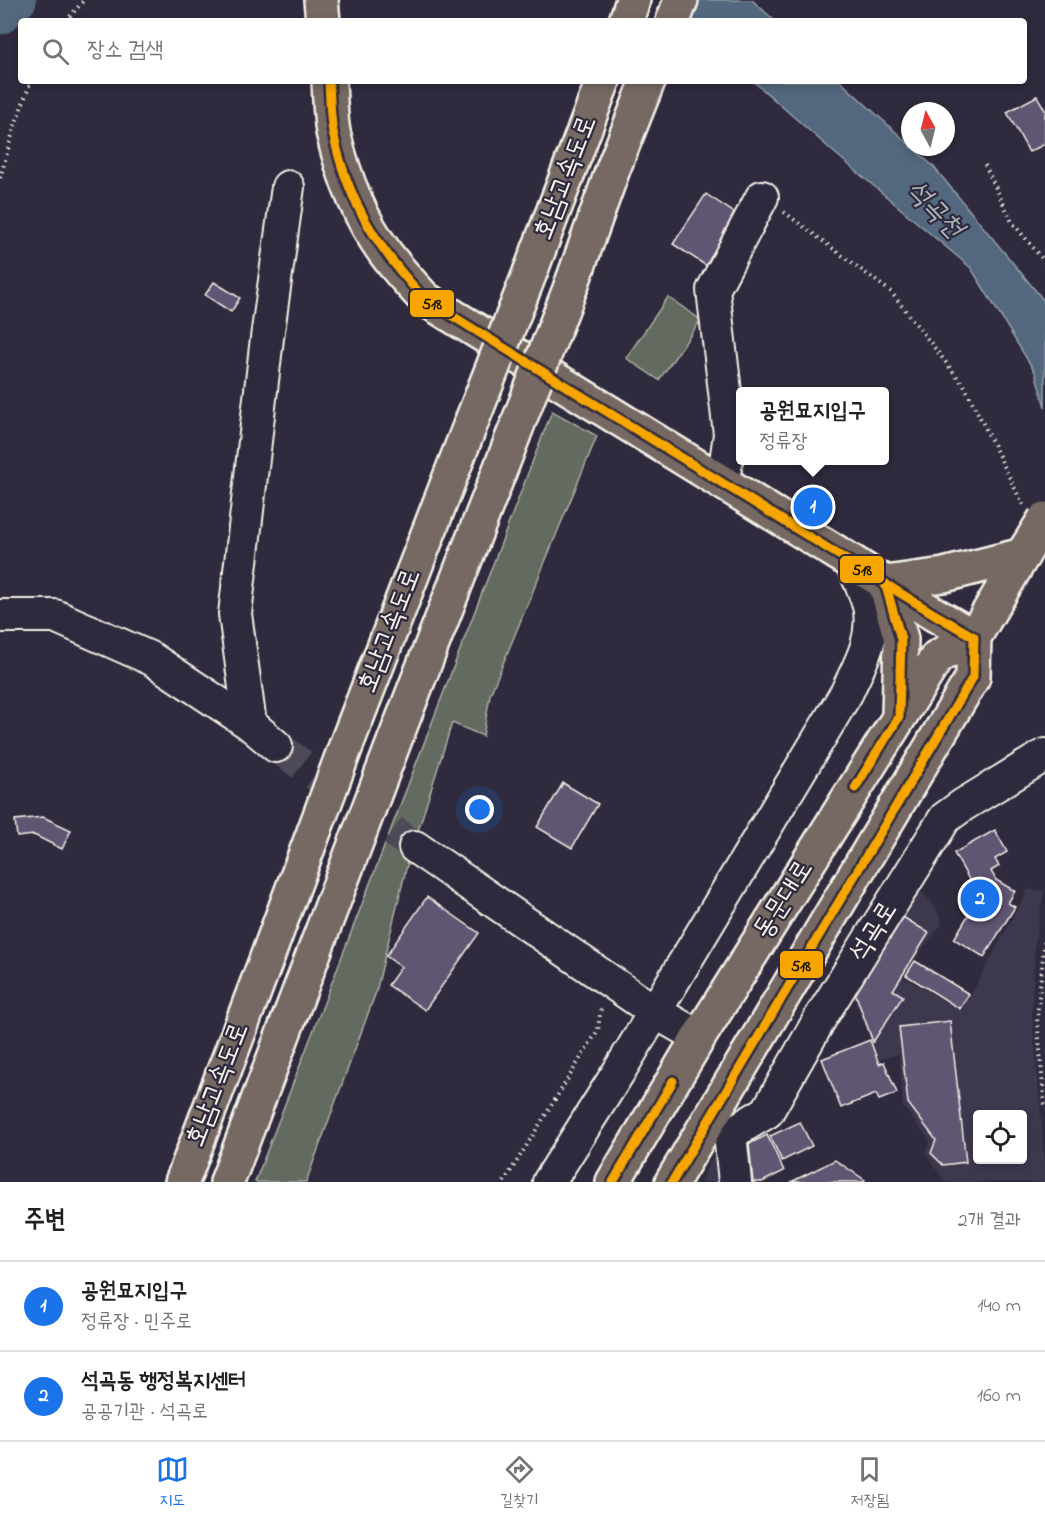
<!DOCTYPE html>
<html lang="ko">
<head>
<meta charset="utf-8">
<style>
	:root { --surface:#fff; --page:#f6f6f6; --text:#202124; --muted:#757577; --line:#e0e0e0; --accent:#1a73e8 }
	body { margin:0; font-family:"Indie Flower","Poor Story",sans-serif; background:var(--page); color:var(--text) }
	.controls { position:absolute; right:18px; bottom:18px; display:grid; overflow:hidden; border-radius:6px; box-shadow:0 3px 9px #0003 }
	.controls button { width:54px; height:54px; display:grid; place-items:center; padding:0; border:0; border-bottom:2px solid var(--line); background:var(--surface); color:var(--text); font:30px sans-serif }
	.compass { position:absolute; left:901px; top:102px; width:54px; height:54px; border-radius:50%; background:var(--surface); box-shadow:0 3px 9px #0003; rotate:353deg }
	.you { position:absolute; left:480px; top:810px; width:21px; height:21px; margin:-15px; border:4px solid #fff; border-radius:50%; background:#1a73e8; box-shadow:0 0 0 9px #1a73e833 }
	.badge { display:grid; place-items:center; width:39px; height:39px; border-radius:50%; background:var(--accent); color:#fff; font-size:20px; font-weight:700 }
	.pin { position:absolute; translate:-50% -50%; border:3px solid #fff; box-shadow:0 2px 6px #0006 }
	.popup { position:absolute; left:736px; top:387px; width:153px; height:78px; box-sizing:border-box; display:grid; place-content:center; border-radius:6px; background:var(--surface); filter:drop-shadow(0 2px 4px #0005); font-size:20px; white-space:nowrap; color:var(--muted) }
	.popup b { font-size:22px; color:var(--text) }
	.popup::after { content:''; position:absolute; left:50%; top:100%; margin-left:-12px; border:12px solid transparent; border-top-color:var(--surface) }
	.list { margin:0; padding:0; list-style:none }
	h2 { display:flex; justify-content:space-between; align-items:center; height:78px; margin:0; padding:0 24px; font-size:26px }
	h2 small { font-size:20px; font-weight:400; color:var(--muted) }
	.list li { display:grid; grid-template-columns:39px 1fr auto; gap:18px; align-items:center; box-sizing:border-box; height:90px; padding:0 24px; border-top:2px solid var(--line) }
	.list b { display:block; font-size:22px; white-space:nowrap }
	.list p { margin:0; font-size:20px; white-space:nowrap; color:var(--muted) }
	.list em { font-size:20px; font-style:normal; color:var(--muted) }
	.icon { flex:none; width:33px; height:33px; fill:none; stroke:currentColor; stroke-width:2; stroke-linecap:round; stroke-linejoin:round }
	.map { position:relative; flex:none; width:1045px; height:1182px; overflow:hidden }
	.search { position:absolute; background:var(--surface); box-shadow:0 3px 9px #0003; left:18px; right:18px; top:18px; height:66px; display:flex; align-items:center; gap:15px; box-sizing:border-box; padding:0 21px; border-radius:6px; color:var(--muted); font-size:22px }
	.sheet { height:258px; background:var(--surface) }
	nav { display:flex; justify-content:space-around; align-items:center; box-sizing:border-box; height:84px; border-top:2px solid var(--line); background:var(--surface); font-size:16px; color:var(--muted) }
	nav a { display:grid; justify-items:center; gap:3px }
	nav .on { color:var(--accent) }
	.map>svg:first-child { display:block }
	.built { fill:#3e374d; fill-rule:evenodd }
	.green { fill:#646b5f; stroke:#acaea4; stroke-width:1.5 }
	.water { fill:#53687e; stroke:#939fa8; stroke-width:1.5 }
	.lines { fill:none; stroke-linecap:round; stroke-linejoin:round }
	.river { stroke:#53687e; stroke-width:39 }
	.building { fill:#605673; stroke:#f4f1e8; stroke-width:1.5 }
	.minor-tunnel { stroke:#4d4857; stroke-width:32; stroke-dasharray:32 16; stroke-linecap:butt }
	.minor-casing { stroke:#f4f1e8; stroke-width:36 }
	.major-casing { stroke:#f4f1e8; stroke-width:38 }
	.highway-casing { stroke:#f4f1e8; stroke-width:38 }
	.path { stroke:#f4f1e8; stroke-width:4; stroke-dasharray:1.5 4.5; stroke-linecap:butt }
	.minor { stroke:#2f2a3d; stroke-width:32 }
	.major { stroke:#766964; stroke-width:33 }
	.highway { stroke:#766964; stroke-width:33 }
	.major-bridge-casing { stroke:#f4f1e8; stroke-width:38; stroke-linecap:butt }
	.highway-bridge-casing { stroke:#f4f1e8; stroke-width:38; stroke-linecap:butt }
	.major-bridge { stroke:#766964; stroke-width:33 }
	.highway-bridge { stroke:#766964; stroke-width:33 }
	.bus-1-casing { stroke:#2f2a3d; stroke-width:14 }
	.bus-1 { stroke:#f7a600; stroke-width:9 }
	.labels { text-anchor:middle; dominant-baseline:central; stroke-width:4.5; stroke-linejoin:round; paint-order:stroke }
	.street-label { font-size:27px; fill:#f4f1e8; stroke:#2f2a3d }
	.water-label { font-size:28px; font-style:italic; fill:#acb3b8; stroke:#2f2a3d }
	.line-badge { stroke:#2f2a3d; stroke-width:2 }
	.pale-badge-label { font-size:16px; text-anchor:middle; font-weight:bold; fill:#111 }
</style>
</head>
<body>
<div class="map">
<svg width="1045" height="1182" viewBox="0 0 1045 1182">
	<rect width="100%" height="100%" fill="#2f2a3d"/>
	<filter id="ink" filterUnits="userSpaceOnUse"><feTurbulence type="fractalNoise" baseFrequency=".0167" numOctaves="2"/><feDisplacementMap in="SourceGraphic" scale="12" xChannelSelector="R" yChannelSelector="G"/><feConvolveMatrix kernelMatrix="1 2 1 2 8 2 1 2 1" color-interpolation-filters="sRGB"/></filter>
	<g filter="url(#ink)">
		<!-- built -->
		<g class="built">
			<path d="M914,883L937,909L942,924L915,958L903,977L962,1011L1028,889L1044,891L1035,943L1032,1013L1045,1164V1182H945L925,1153L930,1141L903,1107L899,1054L879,1060L849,986ZM978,1114H1022V1160H978Z"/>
			<path d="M712,1158L725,1165L726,1182H700Z"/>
		</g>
		<!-- green -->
		<g class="green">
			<path d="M668,297L701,320L659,380L626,358Z"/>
			<path d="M552,411L597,436L490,695L483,736L452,723L406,869L376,992L306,1182H255Z"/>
		</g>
		<!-- water -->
		<g class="water">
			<path d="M661,0H752L775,21H685Z"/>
			<path d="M753,81H840L910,145V147H912L933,166L1045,302V407L1035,372L971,268L837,155Z"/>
		</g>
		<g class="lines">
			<!-- river -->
			<path class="river" d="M0,15L17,0"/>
		</g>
		<!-- building -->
		<g class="building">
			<path d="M1037,96L1045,110V144L1029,152L1007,112Z"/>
			<path d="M706,194L742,218L708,267L673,244Z"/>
			<path d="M214,282L240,298L231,312L205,295Z"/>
			<path d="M563,783L598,804L572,848L537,827Z"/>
			<path d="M43,817L71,830L62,849L34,835L17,837L15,820Z"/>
			<path d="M995,830L1007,852L995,859L999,866L991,871L996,880L1015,891L1008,903L1015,907L984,957L954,939L979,897L954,853Z"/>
			<path d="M427,897L479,933L425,1010L388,985L401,967L386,956Z"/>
			<path d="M898,914L929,933L893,990L903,996L873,1042L853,987Z"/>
			<path d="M915,961L969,994L960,1009L906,975Z"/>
			<path d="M950,1021L966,1162L943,1165L931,1153L936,1140L908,1103L899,1027Z"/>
			<path d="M870,1040L879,1064L884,1062L897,1093L879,1100L876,1094L841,1108L822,1059Z"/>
			<path d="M800,1122L812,1146L782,1161L770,1136Z"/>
			<path d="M767,1135L784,1171L762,1182H753L749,1144Z"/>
			<path d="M835,1160L865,1180L864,1182H791Z"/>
		</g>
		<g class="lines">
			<!-- minor-tunnel -->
			<path class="minor-tunnel" d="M276,746L415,847"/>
			<defs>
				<g id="minor">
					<path d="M723,483L730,434L713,290L762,197"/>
					<path d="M0,616H55L152,659L250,724L276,746"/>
					<path d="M250,724L235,614L267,338L288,187"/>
					<path d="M415,847L655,1012L699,1037"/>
					<path d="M714,1122L730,1134L735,1182"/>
					<path d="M730,1134L767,1112L821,1017L945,818L963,805L1045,755"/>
					<path d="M549,1182L618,1073L847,692C859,665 874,642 870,611C868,597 857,576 852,562"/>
				</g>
				<g id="major">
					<path d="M321,0L323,21"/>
					<path d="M329,81C330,98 330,115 333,132C343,175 359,218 386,254C398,270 411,284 425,299L852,562L934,614L974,637"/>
					<path d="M885,583L944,575L1023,555"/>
					<path d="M885,583L901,639L899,715"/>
					<path d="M613,1182L699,1037L937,657L974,637"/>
					<path d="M672,1182L973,677L974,637L1027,548"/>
				</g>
				<g id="highway">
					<path d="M626,21L633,0"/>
					<path d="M673,21L681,0"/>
					<path d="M531,270L603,81"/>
					<path d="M571,286L613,169L648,81"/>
					<path d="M182,1182L268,955L350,735L471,423"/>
					<path d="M227,1182L394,742L512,439"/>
				</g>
			</defs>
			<!-- minor casing -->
			<use href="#minor" class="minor-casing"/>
			<!-- major casing -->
			<use href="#major" class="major-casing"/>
			<!-- highway casing -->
			<use href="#highway" class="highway-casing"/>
			<!-- path -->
			<g class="path">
				<path d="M66,21L84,0"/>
				<path d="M985,165L1012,222L1045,262"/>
				<path d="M0,178L15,125L31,81"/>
				<path d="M784,212L891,292L965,387L1023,505"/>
				<path d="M1045,936L1037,1017L1045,1109"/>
				<path d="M504,1182L598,1030L601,1007"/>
			</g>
			<!-- minor -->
			<use href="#minor" class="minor"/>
			<!-- major -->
			<use href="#major" class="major"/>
			<!-- highway -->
			<use href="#highway" class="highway"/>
			<defs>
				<path id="major-bridge" d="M1027,548L1045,519"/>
				<g id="highway-bridge">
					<path d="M471,423L531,270"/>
					<path d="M512,439L571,286"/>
				</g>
			</defs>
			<!-- major-bridge casing -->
			<use href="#major-bridge" class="major-bridge-casing"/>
			<!-- highway-bridge casing -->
			<use href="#highway-bridge" class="highway-bridge-casing"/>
			<!-- major-bridge -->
			<use href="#major-bridge" class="major-bridge"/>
			<!-- highway-bridge -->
			<use href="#highway-bridge" class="highway-bridge"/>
			<defs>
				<g id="bus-1">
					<path d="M329,81C330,98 330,115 333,132C347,201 378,249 425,299L934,614L974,637L973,677L672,1182"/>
					<path d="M855,788L899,717L901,639L885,583"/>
					<path d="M613,1182L673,1081"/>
				</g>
			</defs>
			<!-- bus-1 casing -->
			<use href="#bus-1" class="bus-1-casing"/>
			<!-- bus-1 -->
			<use href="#bus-1" class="bus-1"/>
		</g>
	</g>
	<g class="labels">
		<!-- street labels -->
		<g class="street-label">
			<text transform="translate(566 178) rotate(-69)">호남고속도로</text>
			<text transform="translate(390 631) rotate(-69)">호남고속도로</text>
			<text transform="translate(784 900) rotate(-58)">동문대로</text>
			<text transform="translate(874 932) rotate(-58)">석곡로</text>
			<text transform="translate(218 1085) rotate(-69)">호남고속도로</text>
		</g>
		<!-- water labels -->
		<g class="water-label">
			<text transform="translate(934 210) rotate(46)">석곡천</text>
		</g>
	</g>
	<g class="line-badge">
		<rect x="409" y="289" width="46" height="29" rx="6" fill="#f7a600"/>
		<rect x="839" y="555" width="46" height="29" rx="6" fill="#f7a600"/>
		<rect x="779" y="950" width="45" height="29" rx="6" fill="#f7a600"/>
	</g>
	<g class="pale-badge-label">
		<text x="432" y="309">518</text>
		<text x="862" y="575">518</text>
		<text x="801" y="971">518</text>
	</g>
</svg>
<div class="controls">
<button><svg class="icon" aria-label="locate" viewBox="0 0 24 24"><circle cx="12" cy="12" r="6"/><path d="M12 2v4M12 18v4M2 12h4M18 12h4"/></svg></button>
</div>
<svg class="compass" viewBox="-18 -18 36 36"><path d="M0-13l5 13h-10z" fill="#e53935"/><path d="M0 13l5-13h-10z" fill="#757577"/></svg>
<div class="you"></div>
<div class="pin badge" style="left:813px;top:507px">1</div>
<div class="popup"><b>공원묘지입구</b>정류장</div>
<div class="pin badge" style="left:980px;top:899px">2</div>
<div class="search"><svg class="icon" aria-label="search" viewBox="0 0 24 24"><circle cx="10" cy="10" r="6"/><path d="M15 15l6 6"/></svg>장소 검색</div>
</div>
<section class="sheet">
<h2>주변<small>2개 결과</small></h2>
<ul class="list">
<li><span class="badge">1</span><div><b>공원묘지입구</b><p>정류장 · 민주로</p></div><em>140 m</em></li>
<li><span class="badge">2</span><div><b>석곡동 행정복지센터</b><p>공공기관 · 석곡로</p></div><em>160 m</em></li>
</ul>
</section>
<nav>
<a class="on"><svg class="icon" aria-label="map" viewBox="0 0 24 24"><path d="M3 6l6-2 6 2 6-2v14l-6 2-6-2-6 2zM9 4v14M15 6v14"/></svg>지도</a>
<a><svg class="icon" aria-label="directions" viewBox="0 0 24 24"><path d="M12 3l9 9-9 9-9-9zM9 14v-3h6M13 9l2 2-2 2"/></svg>길찾기</a>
<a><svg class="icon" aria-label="saved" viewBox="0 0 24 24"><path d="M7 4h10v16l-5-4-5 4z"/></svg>저장됨</a>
</nav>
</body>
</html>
